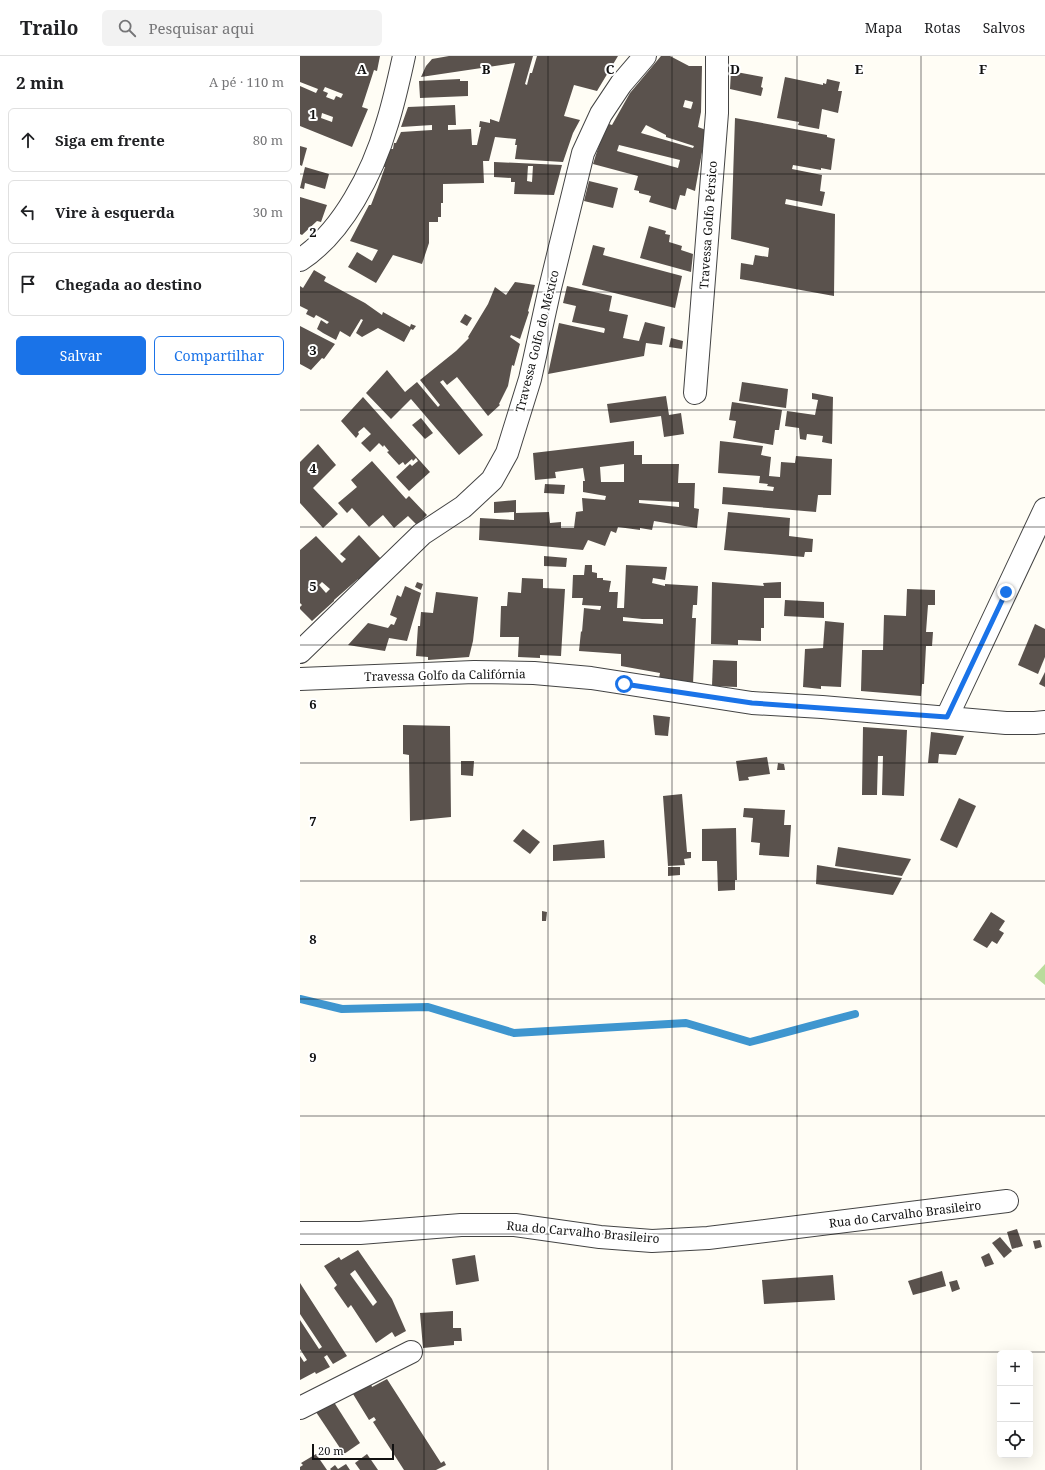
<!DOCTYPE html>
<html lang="pt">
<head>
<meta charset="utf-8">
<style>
	:root { --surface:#fff; --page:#f2f2f2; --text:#202124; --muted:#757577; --line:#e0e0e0; --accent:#1a73e8 }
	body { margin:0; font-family:"Noto Serif",serif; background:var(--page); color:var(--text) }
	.controls { position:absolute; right:12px; bottom:12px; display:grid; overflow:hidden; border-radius:6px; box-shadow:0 4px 16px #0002 }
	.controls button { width:36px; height:36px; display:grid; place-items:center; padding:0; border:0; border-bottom:1px solid var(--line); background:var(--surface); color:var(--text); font:20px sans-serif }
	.scale { position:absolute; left:12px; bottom:10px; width:82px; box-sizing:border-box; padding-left:4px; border:2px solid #111; border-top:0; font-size:11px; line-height:14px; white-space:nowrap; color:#111; -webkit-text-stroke:3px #fff; paint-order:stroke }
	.stop { position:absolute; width:12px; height:12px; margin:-9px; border:3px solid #1a73e8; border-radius:50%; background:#fff }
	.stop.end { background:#1a73e8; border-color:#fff; box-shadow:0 1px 4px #0008 }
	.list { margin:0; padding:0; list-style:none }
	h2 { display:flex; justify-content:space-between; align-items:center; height:52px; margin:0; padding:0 16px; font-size:17px }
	h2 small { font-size:13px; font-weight:400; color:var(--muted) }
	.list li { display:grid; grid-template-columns:26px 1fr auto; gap:12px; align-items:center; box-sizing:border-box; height:64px; margin:0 8px 8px; padding:0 8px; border:1px solid var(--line); border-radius:6px }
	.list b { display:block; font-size:15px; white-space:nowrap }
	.list em { font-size:13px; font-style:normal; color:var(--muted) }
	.actions { display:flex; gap:8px; padding:12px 16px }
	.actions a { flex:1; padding:9px 0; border:1px solid var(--accent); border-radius:6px; text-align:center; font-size:14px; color:var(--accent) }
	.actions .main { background:var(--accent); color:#fff }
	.icon { flex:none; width:22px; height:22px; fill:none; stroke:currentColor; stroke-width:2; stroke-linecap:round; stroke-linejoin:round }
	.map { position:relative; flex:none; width:745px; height:1414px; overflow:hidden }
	header { display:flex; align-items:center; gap:24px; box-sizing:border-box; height:56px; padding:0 20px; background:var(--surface); border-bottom:1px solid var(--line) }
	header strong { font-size:19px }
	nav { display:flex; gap:22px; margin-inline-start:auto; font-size:14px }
	.search { width:280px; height:36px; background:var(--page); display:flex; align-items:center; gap:10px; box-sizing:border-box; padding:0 14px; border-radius:6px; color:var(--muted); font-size:15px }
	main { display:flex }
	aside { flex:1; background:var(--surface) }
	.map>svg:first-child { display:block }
	.forest { fill:#b9dc9c }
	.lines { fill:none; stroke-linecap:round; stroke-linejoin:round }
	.stream { stroke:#3f96cf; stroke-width:8 }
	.building { fill:#5a524d; fill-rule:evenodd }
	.minor-casing { stroke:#444; stroke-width:24 }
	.tertiary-casing { stroke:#444; stroke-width:24 }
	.minor { stroke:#fff; stroke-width:22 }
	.tertiary { stroke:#fff; stroke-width:22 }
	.route { stroke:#1a73e8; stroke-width:5 }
	.grid { fill:none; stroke:#111; stroke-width:1; stroke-opacity:0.55 }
	.labels { text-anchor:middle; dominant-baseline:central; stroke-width:4; stroke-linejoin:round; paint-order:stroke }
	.street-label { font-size:12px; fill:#111; stroke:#fff }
	.grid-label { font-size:13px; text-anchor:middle; font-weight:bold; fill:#111; stroke:#fff; stroke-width:4; stroke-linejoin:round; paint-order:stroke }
</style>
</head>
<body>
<header>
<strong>Trailo</strong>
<div class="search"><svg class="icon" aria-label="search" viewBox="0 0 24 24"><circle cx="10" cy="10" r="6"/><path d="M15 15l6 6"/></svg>Pesquisar aqui</div>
<nav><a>Mapa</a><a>Rotas</a><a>Salvos</a></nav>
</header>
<main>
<aside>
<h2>2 min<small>A pé · 110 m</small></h2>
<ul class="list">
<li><svg class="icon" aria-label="ahead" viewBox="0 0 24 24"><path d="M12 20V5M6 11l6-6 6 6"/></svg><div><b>Siga em frente</b></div><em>80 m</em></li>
<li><svg class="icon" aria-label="left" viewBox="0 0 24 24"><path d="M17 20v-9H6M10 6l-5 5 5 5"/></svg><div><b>Vire à esquerda</b></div><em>30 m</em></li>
<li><svg class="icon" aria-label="arrive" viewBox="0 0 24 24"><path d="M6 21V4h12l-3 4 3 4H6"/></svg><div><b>Chegada ao destino</b></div></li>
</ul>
<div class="actions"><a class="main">Salvar</a><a>Compartilhar</a></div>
</aside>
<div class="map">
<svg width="745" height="1414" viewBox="0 0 745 1414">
	<rect width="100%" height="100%" fill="#fffdf5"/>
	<!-- forest -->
	<path class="forest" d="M745,908V929L734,920Z"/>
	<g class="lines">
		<!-- stream -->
		<path class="stream" d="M0,943L42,953L128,951L214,977L386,967L450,986L555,958"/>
	</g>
	<!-- building -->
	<g class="building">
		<path d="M0,0H80L77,15L74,14L62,51L68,53L52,91L0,70V30L16,37L18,33L0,26ZM25,31L43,38L41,42L36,40L34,44L26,41L28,37L23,35ZM22,57L33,61L32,66L21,62Z"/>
		<path d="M149,0H233L225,28L227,29L230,17H232L237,0H318L297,35L274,29L264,60L280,64L273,77L263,106L215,103L217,89H215L216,83L195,81L189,105H183L184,127L143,128V147H141V161H138V166H129V187L122,208L93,199L76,227L48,211L57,196L72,205L78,194L50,185L69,149H71L78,131L85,111H79L85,93H93L94,87H96L101,76L132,74V69L101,71L108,51L155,49L156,69H148V74L171,73L172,89H177L181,71H179L180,65L190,67V63L199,66L215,7L121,21L126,10L132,3Z"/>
		<path d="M361,0H370L389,10H402L401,56L398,71L406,74L395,135L387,132L385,140L380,139L376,154L349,146L351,140L339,137V135L334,134L338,120L293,108L306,67L312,69L330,37ZM385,44L393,46L391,53L383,51ZM346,69L366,79V81L394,90L393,92L341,77ZM319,89L380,104L378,112L317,95Z"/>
		<path d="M431,15L463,21L461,31L463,32L461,40L430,33Z"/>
		<path d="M485,21L523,29V27L526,28L527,23L540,26L538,35H542L538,57L522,53L519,73L498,69L499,66L477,62Z"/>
		<path d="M160,23V25H168V40L120,42L119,25Z"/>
		<path d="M435,62L527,79V81L535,83L531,114L521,112V114L493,109L492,113L522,119L520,135L525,136L522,150L486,143L485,148L535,158L534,240L440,223L441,207L453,209L455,199L468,201L469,192L431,183Z"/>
		<path d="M0,90L7,92L2,110L0,109Z"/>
		<path d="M194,106L262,109L254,139L214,138L215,126H211V122L194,121ZM228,110H233L232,126L227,125Z"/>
		<path d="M5,111L29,118L25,133L5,127L4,133L0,132Z"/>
		<path d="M289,125L318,132L313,152L284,145Z"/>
		<path d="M0,141L27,149L21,166L17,165L2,179L0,178Z"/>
		<path d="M349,170L366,175L365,178L370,179L369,186L382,190L381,194L393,198L391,216L340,202Z"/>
		<path d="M293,189L305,192L303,199L382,220L375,252L282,229Z"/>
		<path d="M14,214L26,221L24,225L65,247L82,259L83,256L110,271L111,268L116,270L113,274L111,273L104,286L78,272L62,281L56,277L63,264L61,263L50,281L40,275L36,284L23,277L17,273L21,264L27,268L29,266L16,259L14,262L6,258L8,254L0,250V230L3,232Z"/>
		<path d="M215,226L235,229L228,255L229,256L220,283L211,279L210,281L220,288L214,310L212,309L208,330L199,348L200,349L188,360L157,321L147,329L143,324L140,326L183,379L159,399L111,343L91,363L66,337L87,314L105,336L117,326L138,351L140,349L120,324L156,295L169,282L168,281L188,248L195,231L206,239Z"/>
		<path d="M267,230L312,240L309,255L328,259L323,282L339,285L345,266L365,271L362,289L346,287L344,300L248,318L259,267L304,277L305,273L304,272L272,266L276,250L263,247Z"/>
		<path d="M165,258L172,262L167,270L160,266Z"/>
		<path d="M0,270L35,288L24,303L22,302L11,314L0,308Z"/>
		<path d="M371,282L383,285L382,293L369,291Z"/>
		<path d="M442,326L488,333L486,352L439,345Z"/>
		<path d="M512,337L533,341L532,388L522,386L523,380L507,378L506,384L500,383L499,372L485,370L487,355L515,359L518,344L512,343Z"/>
		<path d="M366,340L369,359L381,357L384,378L364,381L361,360L310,367L307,348Z"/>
		<path d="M63,341L130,416L109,435L96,421L110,408L112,410L118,405L116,402L113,405L112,403L105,409L103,406L99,409L87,396L89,395L84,389L83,391L79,387L70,396L61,387L71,378L64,371L58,376L59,378L56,382L41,365Z"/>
		<path d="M432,346L482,354L479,374H475L473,389L433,382L436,365L429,364Z"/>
		<path d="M121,362L133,377L125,383L112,369Z"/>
		<path d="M334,385V399H342V408H379L378,427H395L394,452L399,453L397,472L354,465L352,474L340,472V474L318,471L316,477L311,475L305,490L288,484L283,494L179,484L180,462L214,464V456L194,457V446L216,444V457L249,456L250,467L261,466V472H274L276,456L283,455L282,442L305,444L306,440L283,436V425H285L283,412L255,416L256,422L235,424L233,397ZM324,408V426H301L300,411ZM339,444L379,446V451L339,447Z"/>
		<path d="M420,385L463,390L461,399L471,401L469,420L480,421L481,406L495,407L496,400L532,403L531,439H518L516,456L422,448L423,431L473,435L474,431L467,430L468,428L459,427L460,420L418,417Z"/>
		<path d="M18,388L36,409L13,432L38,458L23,472L0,447V406Z"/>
		<path d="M72,405L106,443L109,440L127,459L117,469L108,460L94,472L83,459L69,471L52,452L47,457L38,447L57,431L51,424Z"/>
		<path d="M245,428L265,429L264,438L244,437Z"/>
		<path d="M428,456L490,462L489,480L513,483L512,496H505L504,501L424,494Z"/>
		<path d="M59,479L82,504L59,524L58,523L34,544V545L12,565L0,553V551L2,549L0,547V494L16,480L42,507L46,503L40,498ZM22,526L30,533L26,537L19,529Z"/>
		<path d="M244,500L267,502L266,511L244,510Z"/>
		<path d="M285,509H292V516L297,517V522H303V524L311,525L309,536H318L317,552H324L326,509L367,511L365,524L353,522L352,527L365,530V528L398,530L397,549H393L392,562H396L393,628L359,622L360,617L321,610V598L279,595L281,575L282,576L284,552L300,554L301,551V550L282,549L283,542H272L273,519H284ZM323,561L342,563H363V568L323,565Z"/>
		<path d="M222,522L243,523V532L265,533L261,600L240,599V602L218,601L219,581H200L201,550H207L208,536L221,537Z"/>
		<path d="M117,526L123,528L121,534L115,531Z"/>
		<path d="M412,526L464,530L463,527L481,526V542H464V572H461V585L438,584V589L411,588Z"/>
		<path d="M105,530L121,537L107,585L89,582L85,595L48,589L68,567L88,572L91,568L94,569L97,562L90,559L97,539L101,541Z"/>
		<path d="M607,533L635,534V549H628L626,576H633L632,590H626L624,628H622L621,640L561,635L562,594H583L584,559L606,560Z"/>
		<path d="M136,536L178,541L173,585L169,601L128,604V601L116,600L118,570H120L121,556L133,557Z"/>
		<path d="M485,544L524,546V562L484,560Z"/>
		<path d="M525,565L544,567L541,631L521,630V633L503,631L505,593L523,592Z"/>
		<path d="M735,568L745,573V601L738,618L718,609Z"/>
		<path d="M413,604L437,605V631L412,630Z"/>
		<path d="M745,616V631L739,628Z"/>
		<path d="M353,659L370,661L368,680L355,679Z"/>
		<path d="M103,669L150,670L151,761L110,765L109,699L103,698Z"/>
		<path d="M563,671L607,674L604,740L582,739L583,700H578L577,739H562Z"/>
		<path d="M631,676L664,680L656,699L639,698L638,707H628Z"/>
		<path d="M467,701L470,718L448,721L449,724L439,725L436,705Z"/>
		<path d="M161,705H174L173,720L161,719Z"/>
		<path d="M478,707L484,708L485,714H477Z"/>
		<path d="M382,738L387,796H391V802L384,803L385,809L368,810L363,740Z"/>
		<path d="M659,742L676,750L657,792L640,784Z"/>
		<path d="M444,752L485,754L484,769H491L489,801L459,799L460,787L451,786L453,762L443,761Z"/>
		<path d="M436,772L437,824H435V834L418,835L417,805H402V773Z"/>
		<path d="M223,773L240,786L230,798L213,785Z"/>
		<path d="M304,784L305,802L253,805V789Z"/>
		<path d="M538,791L611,803L602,820L535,810Z"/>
		<path d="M517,809L535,812L602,822L593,839L516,828Z"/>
		<path d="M368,811H380V819L368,820Z"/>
		<path d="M242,855L247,856L246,865H242Z"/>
		<path d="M691,856L705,865L699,874L704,877L697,888L692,885L687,892L673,884Z"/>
		<path d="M717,1173L723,1190L712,1193L707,1176Z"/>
		<path d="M700,1181L712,1195L704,1202L692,1187Z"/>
		<path d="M740,1184L742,1191L735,1193L733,1185Z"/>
		<path d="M58,1194L92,1243L106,1275L95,1281L92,1276L76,1287L51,1249L48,1252L34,1232L37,1229L24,1210L39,1201L41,1204ZM55,1214L77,1246L73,1250L50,1218Z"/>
		<path d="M689,1197L694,1208L685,1211L681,1201Z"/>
		<path d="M175,1199L179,1225L156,1229L152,1203Z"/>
		<path d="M642,1215L646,1230L613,1239L608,1225Z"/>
		<path d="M533,1219L535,1244L464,1248L462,1224Z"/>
		<path d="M657,1224L660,1233L652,1236L649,1226Z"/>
		<path d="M0,1227L47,1300L33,1308L27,1299L24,1301L30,1311L16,1318L15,1316L0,1324V1300L4,1306L7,1304L0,1293V1264L19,1293L22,1291L0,1258Z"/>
		<path d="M153,1255V1272H161L162,1285H154V1289L123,1292L120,1257Z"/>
		<path d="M87,1323L141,1407L144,1405L146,1409L136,1414H104L73,1366L76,1364L74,1361L69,1364L53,1338L71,1328L72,1331Z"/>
		<path d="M32,1343L60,1387L44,1398L14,1353Z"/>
		<path d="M16,1398L27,1414H0V1411L3,1409L1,1407Z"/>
		<path d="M67,1398L78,1414H60L55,1407Z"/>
		<path d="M46,1408L50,1414H31L30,1413L35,1409L38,1413Z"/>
	</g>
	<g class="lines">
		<defs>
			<g id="minor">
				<path d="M0,204C43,176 73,116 87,68C94,46 99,23 104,0"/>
				<path d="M395,337L417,57V0"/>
				<path d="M0,623L174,616L234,617L291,622L452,647L522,651L706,667H735L745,666"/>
				<path d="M647,661L745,453"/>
				<path d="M0,1177H60L161,1169H215L300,1181L352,1185L408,1182L707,1145"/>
				<path d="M0,1352L111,1296"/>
			</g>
			<path id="tertiary" d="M0,596L122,478L163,451L192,424L207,397L230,323L250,232L283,97L301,58L321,28L345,0"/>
		</defs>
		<!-- minor casing -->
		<use href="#minor" class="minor-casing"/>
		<!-- tertiary casing -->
		<use href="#tertiary" class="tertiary-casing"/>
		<!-- minor -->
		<use href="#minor" class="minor"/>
		<!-- tertiary -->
		<use href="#tertiary" class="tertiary"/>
	</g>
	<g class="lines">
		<!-- route -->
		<path class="route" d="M324,628L452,647L647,661L706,536"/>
	</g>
	<!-- grid -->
	<path class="grid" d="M124,0V1414M248,0V1414M372,0V1414M497,0V1414M621,0V1414M0,118H745M0,236H745M0,354H745M0,471H745M0,589H745M0,707H745M0,825H745M0,943H745M0,1060H745M0,1178H745M0,1296H745"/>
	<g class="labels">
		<!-- street labels -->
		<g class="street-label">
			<text transform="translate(408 169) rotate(-86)">Travessa Golfo Pérsico</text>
			<text transform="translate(237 285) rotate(-76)">Travessa Golfo do México</text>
			<text transform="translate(145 619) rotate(-1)">Travessa Golfo da Califórnia</text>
			<text transform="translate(605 1158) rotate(-7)">Rua do Carvalho Brasileiro</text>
			<text transform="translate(283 1176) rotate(5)">Rua do Carvalho Brasileiro</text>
		</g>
	</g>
	<g class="grid-label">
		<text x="62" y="18">A</text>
		<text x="186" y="18">B</text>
		<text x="310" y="18">C</text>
		<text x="435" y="18">D</text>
		<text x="559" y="18">E</text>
		<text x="683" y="18">F</text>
		<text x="13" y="63">1</text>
		<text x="13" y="181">2</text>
		<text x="13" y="299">3</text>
		<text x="13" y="417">4</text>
		<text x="13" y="535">5</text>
		<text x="13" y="653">6</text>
		<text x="13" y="770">7</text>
		<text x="13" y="888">8</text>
		<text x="13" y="1006">9</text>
	</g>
</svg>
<div class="controls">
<button>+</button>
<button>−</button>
<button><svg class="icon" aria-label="locate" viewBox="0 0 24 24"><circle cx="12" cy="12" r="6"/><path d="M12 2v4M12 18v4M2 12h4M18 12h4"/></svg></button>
</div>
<div class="scale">20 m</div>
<div class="stop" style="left:324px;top:628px"></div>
<div class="stop end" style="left:706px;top:536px"></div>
</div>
</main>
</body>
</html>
